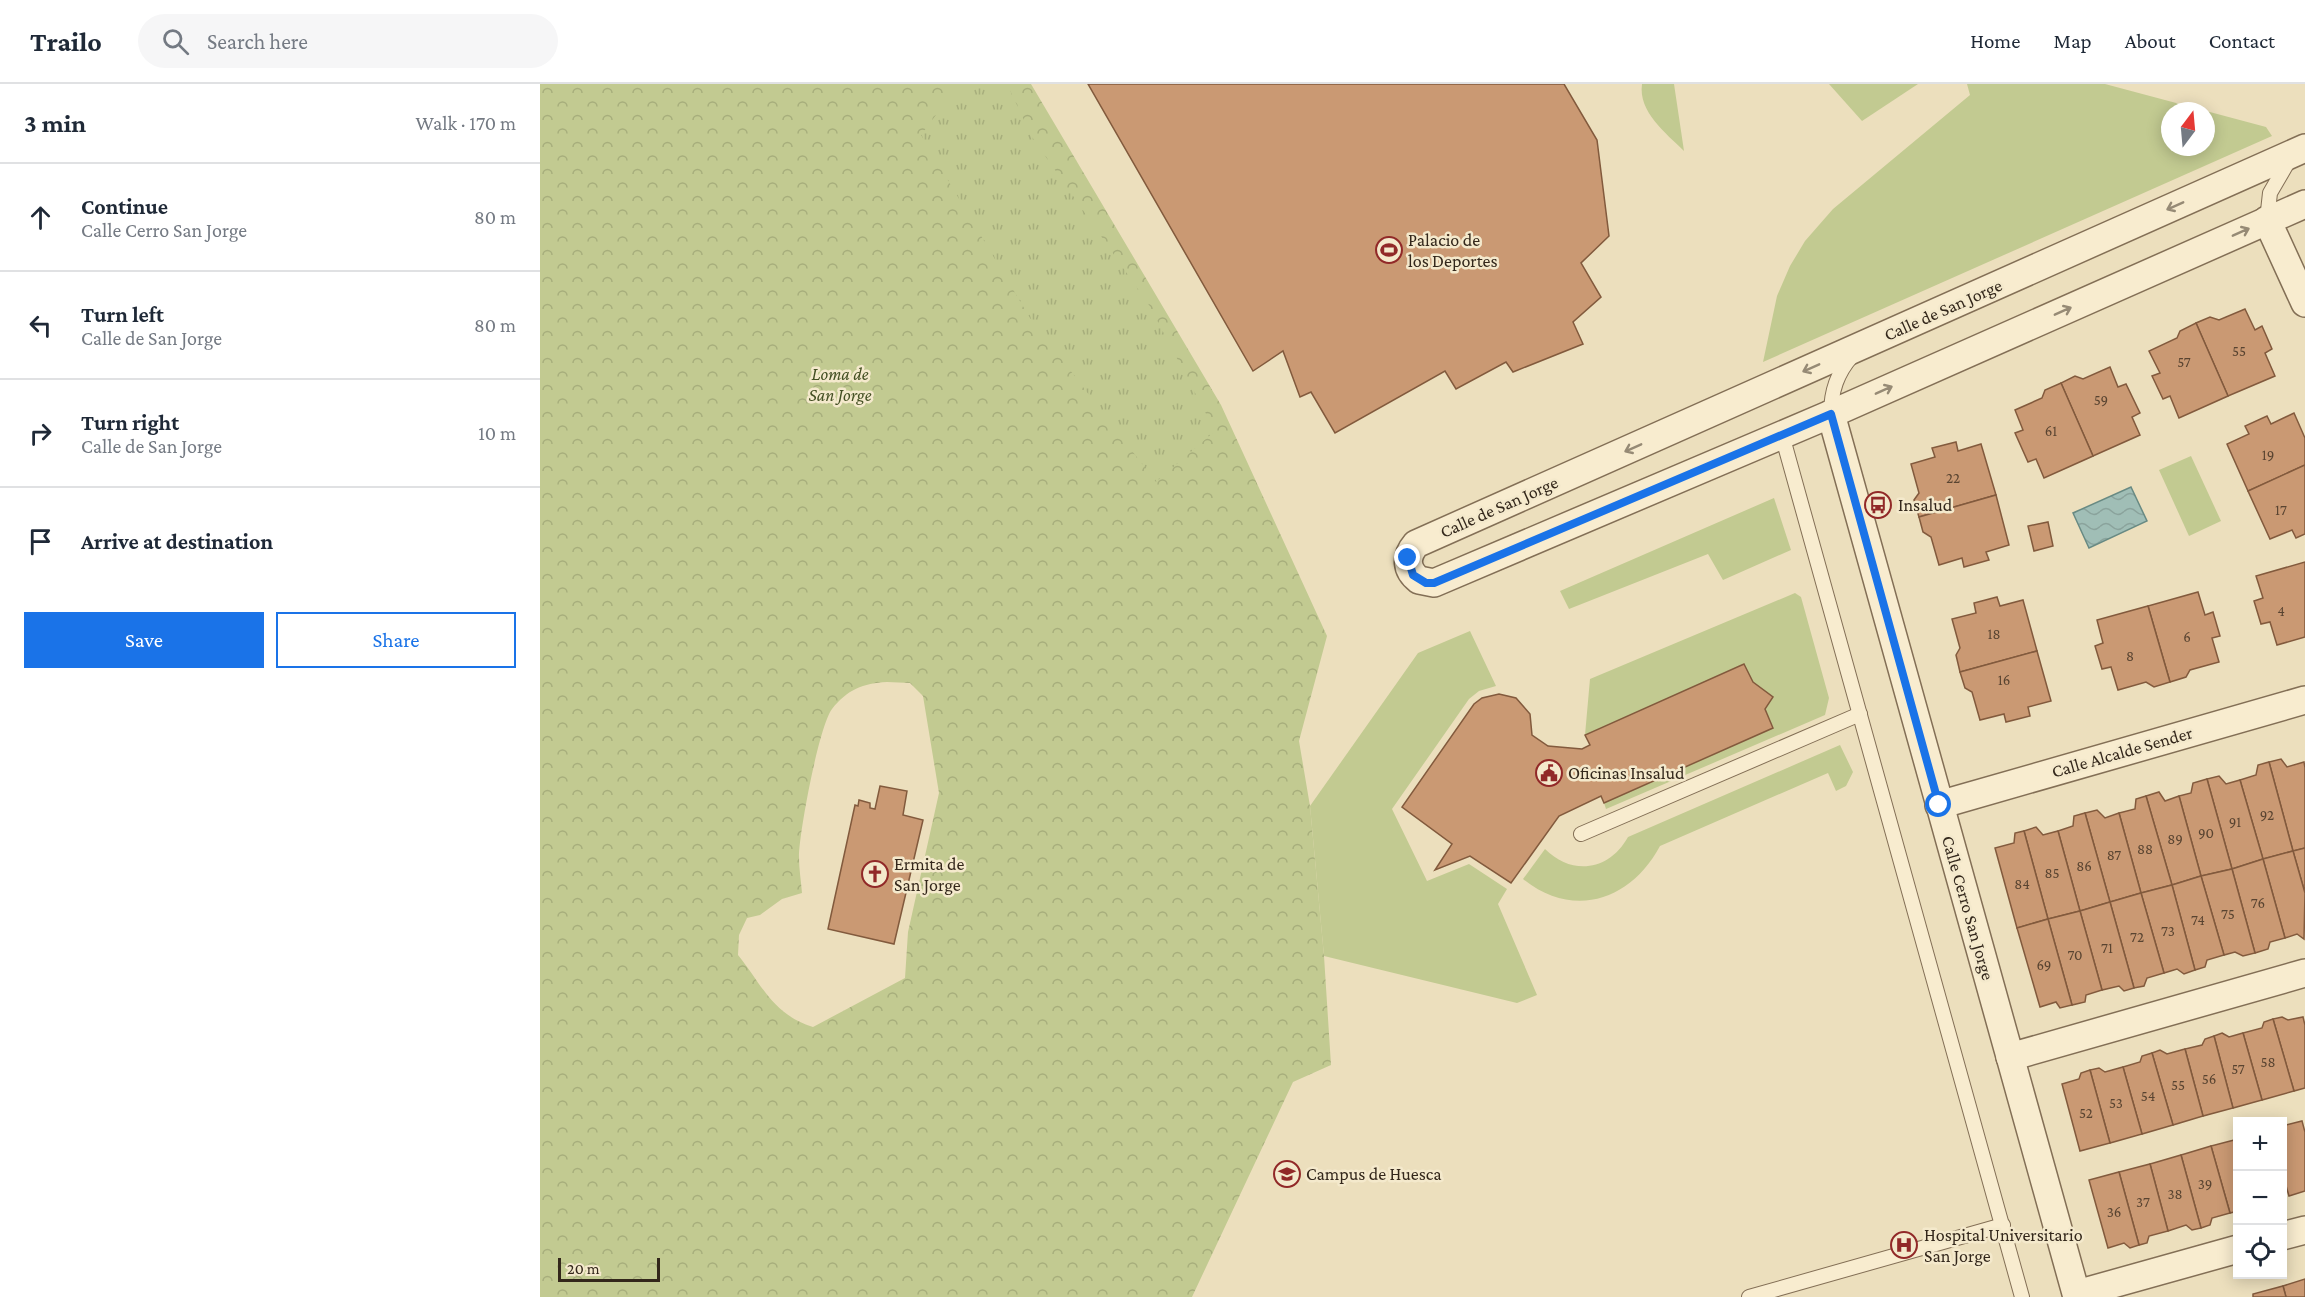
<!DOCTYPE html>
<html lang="en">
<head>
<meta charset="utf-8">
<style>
	:root { --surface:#fff; --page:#f6f6f7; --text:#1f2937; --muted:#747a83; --line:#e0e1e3; --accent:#1a73e8 }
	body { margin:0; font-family:"Crimson Pro",serif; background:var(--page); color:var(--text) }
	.controls { position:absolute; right:18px; bottom:18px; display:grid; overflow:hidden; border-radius:0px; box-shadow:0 3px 15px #0003 }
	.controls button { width:54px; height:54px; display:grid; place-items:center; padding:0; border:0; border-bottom:2px solid var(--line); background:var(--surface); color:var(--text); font:30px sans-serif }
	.compass { position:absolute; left:1621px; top:18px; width:54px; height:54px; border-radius:50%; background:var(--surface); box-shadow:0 3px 15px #0003; rotate:16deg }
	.scale { position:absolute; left:18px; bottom:15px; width:102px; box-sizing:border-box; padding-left:6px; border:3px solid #33271b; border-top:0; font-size:16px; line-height:21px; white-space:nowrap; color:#33271b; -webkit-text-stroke:4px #f4e9cc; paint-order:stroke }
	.stop { position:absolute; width:18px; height:18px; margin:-14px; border:4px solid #1a73e8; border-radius:50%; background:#fff }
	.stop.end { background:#1a73e8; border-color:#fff; box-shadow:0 2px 6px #0008 }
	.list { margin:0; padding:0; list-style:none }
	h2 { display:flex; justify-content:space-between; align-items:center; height:78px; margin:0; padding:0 24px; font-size:26px }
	h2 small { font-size:20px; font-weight:400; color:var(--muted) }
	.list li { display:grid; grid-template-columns:39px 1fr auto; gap:18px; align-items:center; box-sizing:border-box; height:108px; padding:0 24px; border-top:2px solid var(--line) }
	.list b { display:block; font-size:22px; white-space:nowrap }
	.list p { margin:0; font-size:20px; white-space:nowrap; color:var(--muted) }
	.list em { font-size:20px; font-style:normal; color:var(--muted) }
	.actions { display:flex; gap:12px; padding:18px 24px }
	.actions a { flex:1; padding:14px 0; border:2px solid var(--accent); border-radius:0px; text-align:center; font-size:21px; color:var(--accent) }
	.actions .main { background:var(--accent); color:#fff }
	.icon { flex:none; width:33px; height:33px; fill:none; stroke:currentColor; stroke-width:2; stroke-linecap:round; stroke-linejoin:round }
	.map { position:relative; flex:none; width:1765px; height:1213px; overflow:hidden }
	header { display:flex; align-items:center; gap:36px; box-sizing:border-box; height:84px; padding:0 30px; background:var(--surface); border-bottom:2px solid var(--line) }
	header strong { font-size:28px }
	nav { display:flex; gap:33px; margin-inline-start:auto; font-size:21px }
	.search { width:420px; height:54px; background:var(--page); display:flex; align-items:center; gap:15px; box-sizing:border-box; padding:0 21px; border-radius:33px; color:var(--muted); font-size:22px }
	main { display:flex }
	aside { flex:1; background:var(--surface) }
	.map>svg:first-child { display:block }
	.forest { fill:url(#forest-crowns); fill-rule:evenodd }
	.park { fill:url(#park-tufts) }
	.garden { fill:#c2ca91; fill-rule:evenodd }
	.water { fill:url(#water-waves); stroke:#688a83; stroke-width:1.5 }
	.building { fill:#ca9973; stroke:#825a3d; stroke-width:1.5 }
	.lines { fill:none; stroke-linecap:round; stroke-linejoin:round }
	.lane-casing { stroke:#836f56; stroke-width:16 }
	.street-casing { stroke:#836f56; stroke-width:30 }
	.lane { stroke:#f8eccf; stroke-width:14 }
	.street { stroke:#f8eccf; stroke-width:27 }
	.oneway { stroke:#968a75 }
	.route { stroke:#1a73e8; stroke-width:8 }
	.labels { text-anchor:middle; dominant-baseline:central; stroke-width:5; stroke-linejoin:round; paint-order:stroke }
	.number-label { font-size:15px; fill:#594431 }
	.poi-label { font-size:18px; fill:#33271b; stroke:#f4e9cc; text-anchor:start }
	.street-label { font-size:18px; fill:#33271b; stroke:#f4e9cc }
	.park-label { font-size:18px; font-style:italic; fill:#434f22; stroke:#f4e9cc }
</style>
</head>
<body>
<header>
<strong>Trailo</strong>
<div class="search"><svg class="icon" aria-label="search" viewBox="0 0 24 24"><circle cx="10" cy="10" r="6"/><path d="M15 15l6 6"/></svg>Search here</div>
<nav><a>Home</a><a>Map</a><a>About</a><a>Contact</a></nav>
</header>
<main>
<aside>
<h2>3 min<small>Walk · 170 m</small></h2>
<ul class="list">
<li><svg class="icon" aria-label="ahead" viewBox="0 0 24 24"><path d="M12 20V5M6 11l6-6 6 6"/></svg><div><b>Continue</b><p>Calle Cerro San Jorge</p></div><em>80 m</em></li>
<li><svg class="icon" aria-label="left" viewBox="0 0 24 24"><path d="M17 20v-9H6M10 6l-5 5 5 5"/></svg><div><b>Turn left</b><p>Calle de San Jorge</p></div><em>80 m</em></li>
<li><svg class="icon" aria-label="right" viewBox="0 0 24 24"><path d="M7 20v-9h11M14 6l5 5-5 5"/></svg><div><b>Turn right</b><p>Calle de San Jorge</p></div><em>10 m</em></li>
<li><svg class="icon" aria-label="arrive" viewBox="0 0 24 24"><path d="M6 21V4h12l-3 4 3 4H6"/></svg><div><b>Arrive at destination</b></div></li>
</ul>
<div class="actions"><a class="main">Save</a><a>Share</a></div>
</aside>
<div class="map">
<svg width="1765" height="1213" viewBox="0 0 1765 1213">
	<defs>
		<pattern id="forest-crowns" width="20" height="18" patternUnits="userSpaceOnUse" patternTransform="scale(1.5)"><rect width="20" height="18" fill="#c2ca91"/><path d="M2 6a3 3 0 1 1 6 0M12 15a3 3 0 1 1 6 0" fill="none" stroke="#a7ae7c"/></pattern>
		<pattern id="park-tufts" width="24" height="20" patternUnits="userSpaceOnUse" patternTransform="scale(1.5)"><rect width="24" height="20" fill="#c2ca91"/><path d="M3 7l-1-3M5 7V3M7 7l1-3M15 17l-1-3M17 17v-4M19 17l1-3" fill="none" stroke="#a7ae7c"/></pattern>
		<pattern id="water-waves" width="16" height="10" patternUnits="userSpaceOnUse" patternTransform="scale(1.5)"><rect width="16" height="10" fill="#a0beb6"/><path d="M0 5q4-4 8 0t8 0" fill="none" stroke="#8aa39c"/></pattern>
	</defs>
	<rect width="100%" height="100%" fill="#ecdfbd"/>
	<!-- forest -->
	<path class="forest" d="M0,0H491L681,321L787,552L759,657L770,722L784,872L791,981L753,998L652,1213H0ZM347,598L370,599L383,612L399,709L368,848L365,894L273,943C232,930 223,902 198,871L199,851L207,834L220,831L242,815L262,809C261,797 259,785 259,773C259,749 279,642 292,625C307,606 323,599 347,598Z"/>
	<!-- park -->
	<path class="park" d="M419,0H467L492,53L609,221L675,347L616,398L490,234L381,51Z"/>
	<!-- garden -->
	<g class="garden">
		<path d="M1102,0H1134L1144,67C1126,49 1098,28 1102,0Z"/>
		<path d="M1289,0H1378L1322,37Z"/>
		<path d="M1427,0H1565L1726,43L1732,52L1223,278L1237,212L1250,182L1265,157L1293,125L1430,11ZM1630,27H1666V63H1630Z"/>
		<path d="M1651,372L1681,437L1649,452L1619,386Z"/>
		<path d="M1234,414L1251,466L1183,496L1168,470L1029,525L1020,507Z"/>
		<path d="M1255,509L1261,513L1289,614L1285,631L1066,725L1064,719L1233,643L1225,625L1233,613L1213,598L1204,581L1045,651L1050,595Z"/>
		<path d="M930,547L956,602L939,607L929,615L852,725L887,797L929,780L967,805L958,820L997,911L977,919L784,872L770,722L878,569Z"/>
		<path d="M1300,661L1313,688L1306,702L1296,707L1288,689L1120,762C1091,816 1034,836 983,795L1005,765C1032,792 1069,787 1088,753Z"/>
	</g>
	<!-- water -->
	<path class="water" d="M1591,403L1607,437L1549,464L1533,429Z"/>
	<!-- building -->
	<g class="building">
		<path d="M548,0H1024L1057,56L1069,152L1041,179L1061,213L1033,238L1043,260L973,288L966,278L916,305L905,287L795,349L771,308L760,313L743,267L713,287Z"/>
		<path d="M1705,225L1715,246L1722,242L1732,265L1725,269L1735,292L1688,312L1656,239L1670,233L1679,236Z"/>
		<path d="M1656,239L1688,312L1639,334L1630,312L1623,315L1612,292L1620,289L1609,267L1637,254L1640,247Z"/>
		<path d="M1570,283L1578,303L1586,300L1600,329L1592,333L1600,351L1553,372L1521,299L1535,292L1543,295Z"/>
		<path d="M1521,299L1553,372L1504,394L1496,375L1488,378L1475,349L1483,346L1475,326L1502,314L1505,306Z"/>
		<path d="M1754,329L1765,354V381L1708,407L1687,360L1709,350L1705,342L1727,332L1731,340Z"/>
		<path d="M1416,358L1418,367L1441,360L1456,411L1379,433L1374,416L1379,409L1371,380L1395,373L1392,364Z"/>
		<path d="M1765,381V450L1756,454L1752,446L1730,455L1708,407Z"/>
		<path d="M1456,411L1469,461L1446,468L1449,476L1424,483L1422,474L1399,481L1391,453L1383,448L1379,433Z"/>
		<path d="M1508,438L1513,462L1494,467L1488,442Z"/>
		<path d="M1765,478V553L1737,561L1730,538L1721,540L1714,517L1723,514L1716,492Z"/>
		<path d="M1658,508L1665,531L1673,528L1680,552L1672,554L1679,578L1650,586L1646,593L1630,598L1608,522Z"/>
		<path d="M1457,513L1460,522L1483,516L1497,567L1420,588L1416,571L1420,564L1412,535L1436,529L1434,519Z"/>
		<path d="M1608,522L1630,598L1614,603L1606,598L1578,606L1571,583L1562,585L1555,562L1563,559L1557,536Z"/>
		<path d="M1497,567L1511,617L1488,623L1490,632L1466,638L1464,630L1440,636L1432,608L1425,604L1420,588Z"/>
		<path d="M1204,580L1213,598L1233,613L1225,625L1233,644L1064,719L1061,712L1019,732L971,799L930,772L895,786L912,760L862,723L934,620L942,614L959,610L976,614L990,630L992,651L1008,662L1042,665L1050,661L1045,651Z"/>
		<path d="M1741,675L1747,683L1764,678L1765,684V764L1753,767L1729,678Z"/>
		<path d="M1729,678L1753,767L1723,775L1700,696L1716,691L1718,681Z"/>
		<path d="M1679,692L1686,700L1700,696L1723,775L1692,785L1667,695Z"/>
		<path d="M1667,695L1692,785L1661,792L1639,712L1651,709L1653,699Z"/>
		<path d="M340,702L367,707L363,731L383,736L354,860L288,845L315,721L318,722L319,716L330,719V724L335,725Z"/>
		<path d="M1619,708L1625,717L1639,712L1661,792L1632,801L1606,712Z"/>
		<path d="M1606,712L1632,801L1601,809L1579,729L1595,725L1596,715Z"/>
		<path d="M1557,726L1565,734L1579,729L1601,809L1570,818L1545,729Z"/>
		<path d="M1545,729L1570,818L1540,827L1518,747L1533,742L1534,732Z"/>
		<path d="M1496,743L1503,751L1518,747L1540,827L1508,835L1484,747Z"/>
		<path d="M1484,747L1508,835L1477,844L1455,764L1474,759L1475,749Z"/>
		<path d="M1765,764V809L1753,767Z"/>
		<path d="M1753,767L1765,809L1764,855L1757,850L1745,854L1723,775Z"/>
		<path d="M1723,775L1745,854L1730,858L1728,865L1715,869L1692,785Z"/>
		<path d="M1692,785L1715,869L1703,872L1695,868L1684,871L1661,792Z"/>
		<path d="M1661,792L1684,871L1667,876L1665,883L1655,886L1632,801Z"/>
		<path d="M1632,801L1655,886L1644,890L1637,885L1624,889L1601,809Z"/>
		<path d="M1601,809L1624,889L1607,894L1604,902L1594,904L1570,818Z"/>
		<path d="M1570,818L1594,904L1584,907L1579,902L1562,906L1540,827Z"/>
		<path d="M1540,827L1562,906L1546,911L1545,918L1532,921L1508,835Z"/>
		<path d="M1508,835L1532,921L1520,924L1516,918L1500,923L1477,844Z"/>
		<path d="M1742,933L1748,936L1763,933L1765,941V1004L1754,1007L1733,935Z"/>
		<path d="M1733,935L1754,1007L1722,1016L1703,949L1722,944L1724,938Z"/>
		<path d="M1682,949L1689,953L1703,949L1722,1016L1693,1024L1674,952Z"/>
		<path d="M1674,952L1693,1024L1663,1032L1645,965L1662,961L1665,955Z"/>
		<path d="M1645,965L1663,1032L1633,1041L1612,969L1620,966L1627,970Z"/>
		<path d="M1612,969L1633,1041L1602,1050L1583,983L1600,978L1602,972Z"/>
		<path d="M1583,983L1602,1050L1570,1059L1550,986L1559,984L1565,988Z"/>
		<path d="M1550,986L1570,1059L1540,1067L1522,1000L1539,995L1541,989Z"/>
		<path d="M1762,1037L1765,1048V1107L1749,1112L1742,1088V1042Z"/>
		<path d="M1698,1055V1127L1690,1129L1671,1062Z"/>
		<path d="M1671,1062L1690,1129L1672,1134L1670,1141L1661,1144L1641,1071Z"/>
		<path d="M1641,1071L1661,1144L1652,1146L1646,1141L1628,1147L1610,1080Z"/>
		<path d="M1610,1080L1628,1147L1609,1152L1607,1159L1599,1161L1579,1088Z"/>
		<path d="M1579,1088L1599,1161L1590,1164L1584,1159L1568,1164L1549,1096Z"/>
		<path d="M1765,1195V1213H1746L1743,1202Z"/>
		<path d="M1743,1202L1746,1213H1713V1210Z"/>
	</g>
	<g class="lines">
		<defs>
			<g id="lane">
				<path d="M1727,136L1730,109L1748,78"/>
				<path d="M1291,330C1291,307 1297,289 1312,272"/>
				<path d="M1242,351L1482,1213"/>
				<path d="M1041,750L1320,630"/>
				<path d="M1209,1213L1463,1141"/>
			</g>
			<g id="street">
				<path d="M1765,64L876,460C865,473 866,486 879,496L894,499L1291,330L1765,120"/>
				<path d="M1727,136L1765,219"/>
				<path d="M1291,330L1537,1213"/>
				<path d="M1399,721L1765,616"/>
				<path d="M1470,973L1765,889"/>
				<path d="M1742,1152L1765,1146"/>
				<path d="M1537,1210L1698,1165"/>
			</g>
		</defs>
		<!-- lane casing -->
		<use href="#lane" class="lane-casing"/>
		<!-- street casing -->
		<use href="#street" class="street-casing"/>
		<!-- lane -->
		<use href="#lane" class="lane"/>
		<!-- street -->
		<use href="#street" class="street"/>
	</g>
	<!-- one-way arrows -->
	<defs><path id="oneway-shaft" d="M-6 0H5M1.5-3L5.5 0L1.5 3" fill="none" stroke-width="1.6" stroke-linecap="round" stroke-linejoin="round" transform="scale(1.5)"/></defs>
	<g class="oneway">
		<use href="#oneway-shaft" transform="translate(1635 122) rotate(156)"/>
		<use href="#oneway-shaft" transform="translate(1701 148) rotate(-24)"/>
		<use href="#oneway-shaft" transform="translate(1523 227) rotate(-24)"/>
		<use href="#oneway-shaft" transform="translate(1271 284) rotate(156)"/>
		<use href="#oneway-shaft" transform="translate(1344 306) rotate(-24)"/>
		<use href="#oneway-shaft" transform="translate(1093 364) rotate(156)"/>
	</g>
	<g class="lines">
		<!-- route -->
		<path class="route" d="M868,474L873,491L886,499H894L1291,330L1399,721"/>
	</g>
	<!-- icons -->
	<defs>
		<symbol id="stadium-ring" viewBox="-11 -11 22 22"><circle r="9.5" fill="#f4e9cc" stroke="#912928" stroke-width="1.5"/><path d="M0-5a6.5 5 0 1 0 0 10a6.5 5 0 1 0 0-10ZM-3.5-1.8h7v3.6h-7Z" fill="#912928"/></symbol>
		<symbol id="bus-ring" viewBox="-11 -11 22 22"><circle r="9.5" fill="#f4e9cc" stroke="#912928" stroke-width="1.5"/><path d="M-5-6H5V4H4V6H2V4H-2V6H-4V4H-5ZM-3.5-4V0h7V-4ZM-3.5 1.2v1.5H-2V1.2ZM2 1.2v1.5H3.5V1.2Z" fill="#912928"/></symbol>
		<symbol id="civic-ring" viewBox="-11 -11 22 22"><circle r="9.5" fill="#f4e9cc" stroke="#912928" stroke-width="1.5"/><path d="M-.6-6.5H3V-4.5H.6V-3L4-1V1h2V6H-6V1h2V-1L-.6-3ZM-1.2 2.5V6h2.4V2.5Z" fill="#912928"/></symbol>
		<symbol id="church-ring" viewBox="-11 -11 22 22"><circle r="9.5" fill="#f4e9cc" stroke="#912928" stroke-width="1.5"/><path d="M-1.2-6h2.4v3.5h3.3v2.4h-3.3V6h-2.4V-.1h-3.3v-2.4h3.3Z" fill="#912928"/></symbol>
		<symbol id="university-ring" viewBox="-11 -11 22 22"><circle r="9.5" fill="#f4e9cc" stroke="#912928" stroke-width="1.5"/><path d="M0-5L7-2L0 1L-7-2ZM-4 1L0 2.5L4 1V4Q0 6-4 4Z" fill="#912928"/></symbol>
		<symbol id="hospital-ring" viewBox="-11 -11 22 22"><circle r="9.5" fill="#f4e9cc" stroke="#912928" stroke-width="1.5"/><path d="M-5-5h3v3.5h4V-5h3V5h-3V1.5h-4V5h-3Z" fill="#912928"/></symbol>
	</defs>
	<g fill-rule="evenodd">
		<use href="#stadium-ring" x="834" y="151" width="30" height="30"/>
		<use href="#bus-ring" x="1323" y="406" width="30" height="30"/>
		<use href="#civic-ring" x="994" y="674" width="30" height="30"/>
		<use href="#church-ring" x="320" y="775" width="30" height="30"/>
		<use href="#university-ring" x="732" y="1075" width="30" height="30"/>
		<use href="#hospital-ring" x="1349" y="1146" width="30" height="30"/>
	</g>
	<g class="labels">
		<!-- number labels -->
		<g class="number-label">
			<text x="1699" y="267">55</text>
			<text x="1644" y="278">57</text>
			<text x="1561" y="316">59</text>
			<text x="1511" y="347">61</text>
			<text x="1728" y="371">19</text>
			<text x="1413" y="394">22</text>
			<text x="1741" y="426">17</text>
			<text x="1741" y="527">4</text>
			<text x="1454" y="550">18</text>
			<text x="1647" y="553">6</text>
			<text x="1590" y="572">8</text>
			<text x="1464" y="596">16</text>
			<text x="1727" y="731">92</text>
			<text x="1695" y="738">91</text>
			<text x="1666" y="749">90</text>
			<text x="1635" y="755">89</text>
			<text x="1605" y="765">88</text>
			<text x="1574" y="771">87</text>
			<text x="1544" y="782">86</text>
			<text x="1512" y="789">85</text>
			<text x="1482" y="800">84</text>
			<text x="1718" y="819">76</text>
			<text x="1688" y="830">75</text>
			<text x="1658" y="836">74</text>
			<text x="1628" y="847">73</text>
			<text x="1597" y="853">72</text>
			<text x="1567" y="864">71</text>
			<text x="1535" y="871">70</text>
			<text x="1504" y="881">69</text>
			<text x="1728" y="978">58</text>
			<text x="1698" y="985">57</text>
			<text x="1669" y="995">56</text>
			<text x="1638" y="1001">55</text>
			<text x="1608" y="1012">54</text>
			<text x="1576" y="1019">53</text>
			<text x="1546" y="1029">52</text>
			<text x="1665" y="1100">39</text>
			<text x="1635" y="1110">38</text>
			<text x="1603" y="1118">37</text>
			<text x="1574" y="1128">36</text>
		</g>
		<!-- poi labels -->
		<g class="poi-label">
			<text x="868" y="156">Palacio de<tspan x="868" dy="21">los Deportes</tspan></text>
			<text x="1358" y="421">Insalud</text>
			<text x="1028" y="689">Oficinas Insalud</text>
			<text x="354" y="780">Ermita de<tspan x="354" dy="21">San Jorge</tspan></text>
			<text x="766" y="1090">Campus de Huesca</text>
			<text x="1384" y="1151">Hospital Universitario<tspan x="1384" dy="21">San Jorge</tspan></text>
		</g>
		<!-- street labels -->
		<g class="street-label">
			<text transform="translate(1403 226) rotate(-24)">Calle de San Jorge</text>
			<text transform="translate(959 423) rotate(-24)">Calle de San Jorge</text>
			<text transform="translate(1582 668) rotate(-16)">Calle Alcalde Sender</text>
			<text transform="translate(1428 824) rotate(74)">Calle Cerro San Jorge</text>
		</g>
		<!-- park labels -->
		<g class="park-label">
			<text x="300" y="290">Loma de<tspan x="300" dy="21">San Jorge</tspan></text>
		</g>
	</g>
</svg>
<div class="controls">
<button>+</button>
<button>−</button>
<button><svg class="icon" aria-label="locate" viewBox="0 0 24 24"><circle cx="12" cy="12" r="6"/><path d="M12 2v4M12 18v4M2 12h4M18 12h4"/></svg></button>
</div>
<svg class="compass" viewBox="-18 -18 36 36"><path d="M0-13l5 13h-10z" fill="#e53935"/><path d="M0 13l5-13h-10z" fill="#747a83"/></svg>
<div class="scale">20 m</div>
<div class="stop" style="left:1399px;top:721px"></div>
<div class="stop end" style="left:868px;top:474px"></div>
</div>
</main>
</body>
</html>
